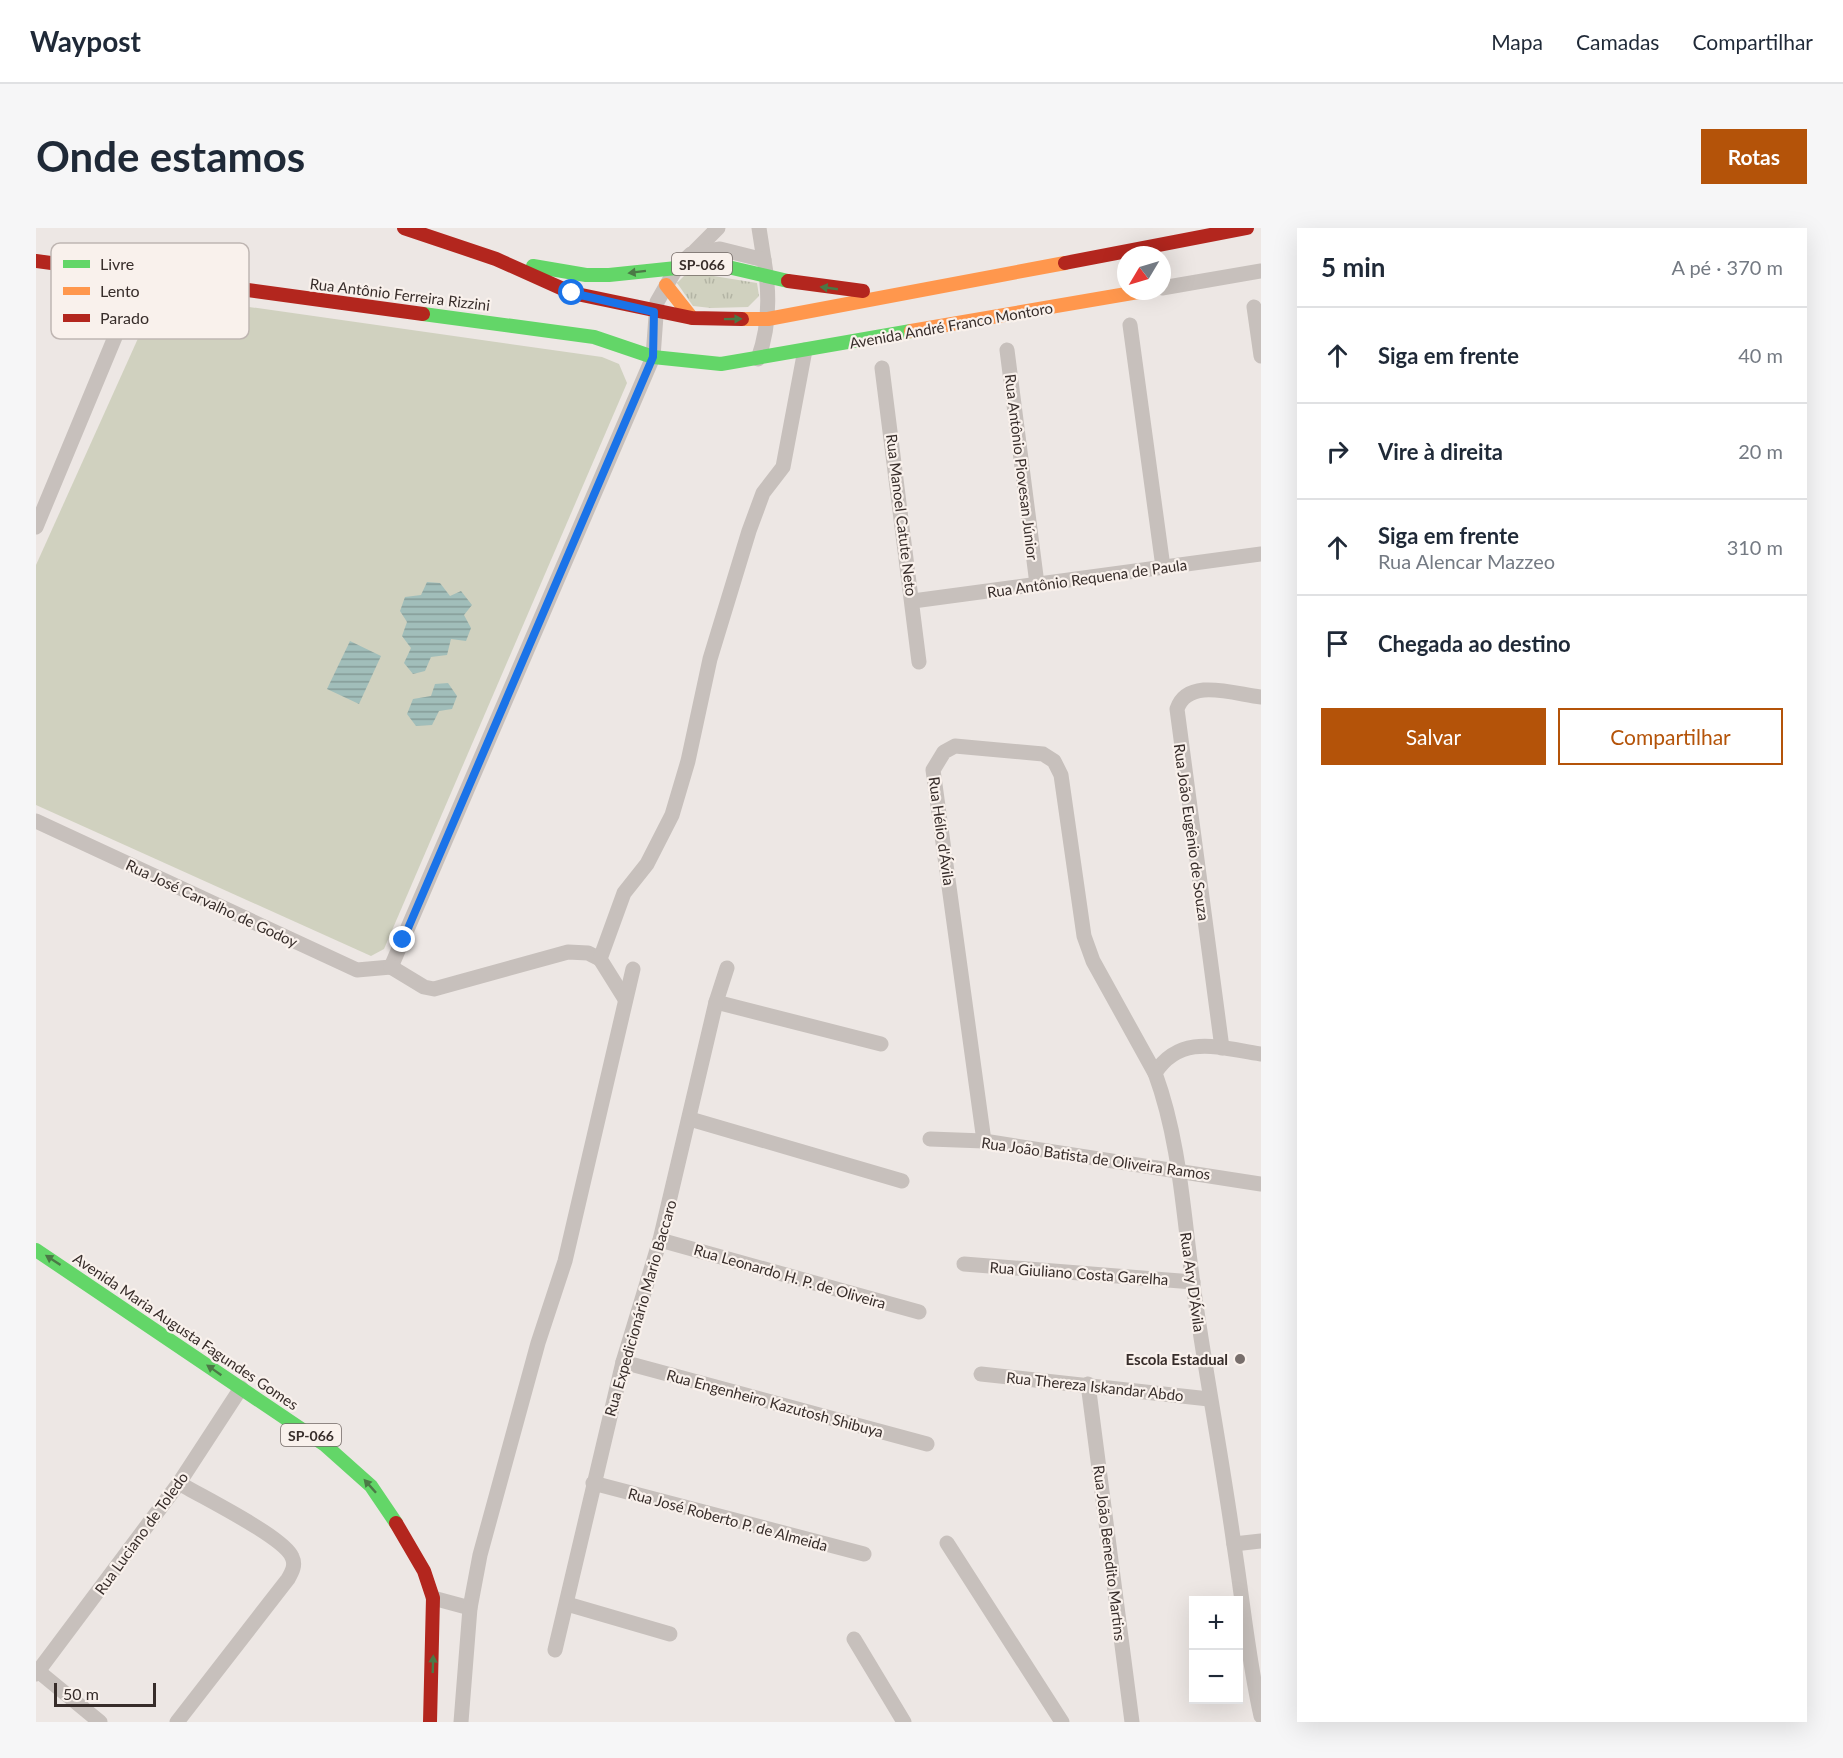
<!DOCTYPE html>
<html lang="pt">
<head>
<meta charset="utf-8">
<style>
	:root { --surface:#fff; --page:#f6f6f7; --text:#1f2937; --muted:#747a83; --line:#e0e1e3; --accent:#b45309 }
	body { margin:0; font-family:Lato,sans-serif; background:var(--page); color:var(--text) }
	.controls { position:absolute; right:18px; bottom:18px; display:grid; overflow:hidden; border-radius:0px; box-shadow:0 6px 24px #0002 }
	.controls button { width:54px; height:54px; display:grid; place-items:center; padding:0; border:0; border-bottom:2px solid var(--line); background:var(--surface); color:var(--text); font:30px sans-serif }
	.compass { position:absolute; left:1081px; top:18px; width:54px; height:54px; border-radius:50%; background:var(--surface); box-shadow:0 6px 24px #0002; rotate:232deg }
	.scale { position:absolute; left:18px; bottom:15px; width:102px; box-sizing:border-box; padding-left:6px; border:3px solid #372d2a; border-top:0; font-size:16px; line-height:21px; white-space:nowrap; color:#372d2a; -webkit-text-stroke:4px #f9f1ec; paint-order:stroke }
	.stop { position:absolute; width:18px; height:18px; margin:-14px; border:4px solid #1a73e8; border-radius:50%; background:#fff }
	.stop.end { background:#1a73e8; border-color:#fff; box-shadow:0 2px 6px #0008 }
	.list { margin:0; padding:0; list-style:none }
	h2 { display:flex; justify-content:space-between; align-items:center; height:78px; margin:0; padding:0 24px; font-size:26px }
	h2 small { font-size:20px; font-weight:400; color:var(--muted) }
	.list li { display:grid; grid-template-columns:39px 1fr auto; gap:18px; align-items:center; box-sizing:border-box; height:96px; padding:0 24px; border-top:2px solid var(--line) }
	.list b { display:block; font-size:22px; white-space:nowrap }
	.list p { margin:0; font-size:20px; white-space:nowrap; color:var(--muted) }
	.list em { font-size:20px; font-style:normal; color:var(--muted) }
	.actions { display:flex; gap:12px; padding:18px 24px }
	.actions a { flex:1; padding:14px 0; border:2px solid var(--accent); border-radius:0px; text-align:center; font-size:21px; color:var(--accent) }
	.actions .main { background:var(--accent); color:#fff }
	.icon { flex:none; width:33px; height:33px; fill:none; stroke:currentColor; stroke-width:2; stroke-linecap:round; stroke-linejoin:round }
	.map { position:relative; flex:none; width:1225px; height:1494px; overflow:hidden; border-radius:0px }
	header { display:flex; align-items:center; gap:36px; box-sizing:border-box; height:84px; padding:0 30px; background:var(--surface); border-bottom:2px solid var(--line) }
	header strong { font-size:28px }
	nav { display:flex; gap:33px; margin-inline-start:auto; font-size:21px }
	.intro { display:flex; align-items:center; justify-content:space-between; box-sizing:border-box; height:144px; padding:0 36px }
	h1 { margin:0; font-size:42px }
	.button { padding:15px 27px; border-radius:0px; background:var(--accent); color:#fff; font-size:21px; font-weight:700 }
	main { display:flex; gap:36px; padding:0 36px }
	aside { flex:1; background:var(--surface); border-radius:0px; box-shadow:0 6px 24px #0002 }
	.map>svg:first-child { display:block }
	.grass { fill:url(#grass-tufts) }
	.garden { fill:#d0d1bf }
	.water { fill:url(#water-rules) }
	.lines { fill:none; stroke-linecap:round; stroke-linejoin:round }
	.street { stroke:#c7c0bc; stroke-width:15 }
	.fast { stroke:#63d668; stroke-width:14 }
	.slow { stroke:#ff974d; stroke-width:14 }
	.jam { stroke:#b3261e; stroke-width:14 }
	.oneway { fill:#4b7946 }
	.route { stroke:#1a73e8; stroke-width:8 }
	.poi-dot { fill:#776e6b; stroke:#f9f1ec; stroke-width:2 }
	.labels { text-anchor:middle; dominant-baseline:central; stroke-width:4.5; stroke-linejoin:round; paint-order:stroke }
	.shield { fill:#f9f1ec; stroke:#716864; stroke-width:1.5 }
	.shield-label { font-size:14px; font-weight:bold; fill:#372d2a }
	.street-label { font-size:15px; fill:#372d2a; stroke:#f9f1ec }
	.poi-label { font-size:15px; font-weight:bold; fill:#372d2a; stroke:#f9f1ec; text-anchor:end }
	.key { fill:#f9f1ec; stroke:#bfb6b2; stroke-width:1.5 }
	.key-label { font-size:16px; fill:#372d2a }
</style>
</head>
<body>
<header>
<strong>Waypost</strong>
<nav><a>Mapa</a><a>Camadas</a><a>Compartilhar</a></nav>
</header>
<div class="intro"><h1>Onde estamos</h1><a class="button">Rotas</a></div>
<main>
<div class="map">
<svg width="1225" height="1494" viewBox="0 0 1225 1494">
	<defs>
		<pattern id="grass-tufts" width="24" height="20" patternUnits="userSpaceOnUse" patternTransform="scale(1.5)"><rect width="24" height="20" fill="#d0d1bf"/><path d="M3 7l-1-3M5 7V3M7 7l1-3M15 17l-1-3M17 17v-4M19 17l1-3" fill="none" stroke="#b3b4a4"/></pattern>
		<pattern id="water-rules" width="6" height="5" patternUnits="userSpaceOnUse" patternTransform="scale(1.5)"><rect width="6" height="5" fill="#a1beba"/><path d="M0 2.5h6" fill="none" stroke="#849b97"/></pattern>
	</defs>
	<rect width="100%" height="100%" fill="#ede7e4"/>
	<!-- grass -->
	<path class="grass" d="M659,45L721,55L723,68L712,79L675,80L657,78L641,55L648,48Z"/>
	<!-- garden -->
	<path class="garden" d="M122,66L566,129L583,136L591,155L348,721L335,728L0,577V337Z"/>
	<!-- water -->
	<g class="water">
		<path d="M391,354L404,355L414,368L425,363L436,377L428,387L435,400L430,413L415,411L411,427L395,429L389,443L377,446L368,435L375,420L366,408L371,394L364,383L369,369L385,367Z"/>
		<path d="M314,413L345,428L323,476L291,461Z"/>
		<path d="M412,455L421,468L416,481L403,483L396,497L380,498L371,486L377,471L395,468L399,456Z"/>
	</g>
	<g class="lines">
		<!-- street -->
		<g class="street">
			<path d="M723,0L728,32"/>
			<path d="M659,23L682,0"/>
			<path d="M1126,60L1225,43"/>
			<path d="M1218,79L1225,128"/>
			<path d="M1094,97L1127,339"/>
			<path d="M971,122L1001,356"/>
			<path d="M846,140L883,434"/>
			<path d="M0,299L104,49"/>
			<path d="M877,373L1225,326"/>
			<path d="M0,593L321,742L355,739"/>
			<path d="M355,739L617,129L621,74L641,39L655,26L684,21L728,32C734,66 734,98 722,131"/>
			<path d="M355,739L388,759L398,761L532,724L552,725L564,731"/>
			<path d="M589,771L564,731L588,665L611,636L636,587L652,533L674,431L713,303L727,265L747,239L769,122"/>
			<path d="M680,774L845,816"/>
			<path d="M1186,820L1141,481C1152,449 1198,466 1225,469"/>
			<path d="M1225,826C1184,820 1145,805 1119,845C1144,913 1147,985 1157,1056C1169,1143 1186,1230 1198,1317C1207,1374 1212,1431 1225,1488"/>
			<path d="M654,891L866,953"/>
			<path d="M894,911L948,913L1225,956"/>
			<path d="M948,913L897,542L908,524L919,518L1007,526L1018,533L1025,547L1048,708L1057,733L1119,845"/>
			<path d="M624,1012L883,1084"/>
			<path d="M928,1036L1157,1054"/>
			<path d="M587,1134L891,1216"/>
			<path d="M945,1146L1173,1171"/>
			<path d="M1052,1156L1096,1494"/>
			<path d="M557,1255L828,1326"/>
			<path d="M911,1315L1026,1494"/>
			<path d="M1198,1316L1225,1313"/>
			<path d="M397,1370L434,1380"/>
			<path d="M531,1376L634,1406"/>
			<path d="M818,1411L868,1494"/>
			<path d="M519,1422L587,1134L624,1012L680,774L691,740"/>
			<path d="M2,1443L64,1494"/>
			<path d="M0,1446L143,1255L205,1160"/>
			<path d="M141,1494L252,1351C256,1344 260,1337 256,1329C248,1309 166,1269 143,1255"/>
			<path d="M425,1494L434,1380L444,1327L502,1115L529,1033L597,741"/>
		</g>
		<!-- fast -->
		<g class="fast">
			<path d="M497,38L550,47H573L679,36L752,53"/>
			<path d="M387,86L558,109L617,129L685,136L875,103"/>
			<path d="M0,1022L289,1217L335,1258L360,1295"/>
		</g>
		<!-- slow -->
		<g class="slow">
			<path d="M630,57L656,90"/>
			<path d="M706,91H732L1029,35"/>
			<path d="M875,103L1108,63"/>
		</g>
		<!-- jam -->
		<g class="jam">
			<path d="M368,0L460,31L536,65L656,90L706,91"/>
			<path d="M0,33L387,86"/>
			<path d="M1029,35L1211,0"/>
			<path d="M752,53L827,63"/>
			<path d="M360,1295L388,1343L397,1370L394,1494"/>
		</g>
	</g>
	<!-- one-way arrows -->
	<defs><path id="oneway-solid" d="M-6-.8H1V-3.2L6.5 0L1 3.2V.8H-6Z" transform="scale(1.5)"/></defs>
	<g class="oneway">
		<use href="#oneway-solid" transform="translate(601 44) rotate(173)"/>
		<use href="#oneway-solid" transform="translate(793 60) rotate(-172)"/>
		<use href="#oneway-solid" transform="translate(697 91) rotate(-1)"/>
		<use href="#oneway-solid" transform="translate(17 1032) rotate(-147)"/>
		<use href="#oneway-solid" transform="translate(178 1142) rotate(-145)"/>
		<use href="#oneway-solid" transform="translate(334 1258) rotate(-132)"/>
		<use href="#oneway-solid" transform="translate(397 1436) rotate(-88)"/>
	</g>
	<g class="lines">
		<!-- route -->
		<path class="route" d="M367,712L617,129L618,84L536,65"/>
	</g>
	<!-- markers -->
	<circle class="poi-dot" cx="1204" cy="1131" r="6"/>
	<g class="labels">
		<!-- shield labels -->
		<g class="shield">
			<rect x="636" y="25" width="60" height="22" rx="4.5"/>
			<rect x="245" y="1196" width="60" height="22" rx="4.5"/>
		</g>
		<g class="shield-label">
			<text x="666" y="36">SP-066</text>
			<text x="275" y="1207">SP-066</text>
		</g>
		<!-- street labels -->
		<g class="street-label">
			<text transform="translate(364 66) rotate(7)">Rua Antônio Ferreira Rizzini</text>
			<text transform="translate(915 97) rotate(-10)">Avenida André Franco Montoro</text>
			<text transform="translate(986 239) rotate(83)">Rua Antônio Piovesan Júnior</text>
			<text transform="translate(866 287) rotate(83)">Rua Manoel Catute Neto</text>
			<text transform="translate(1051 350) rotate(-8)">Rua Antônio Requena de Paula</text>
			<text transform="translate(906 603) rotate(82)">Rua Hélio d'Ávila</text>
			<text transform="translate(1156 604) rotate(82)">Rua João Eugênio de Souza</text>
			<text transform="translate(176 675) rotate(25)">Rua José Carvalho de Godoy</text>
			<text transform="translate(1060 930) rotate(8)">Rua João Batista de Oliveira Ramos</text>
			<text transform="translate(1043 1045) rotate(4)">Rua Giuliano Costa Garelha</text>
			<text transform="translate(754 1048) rotate(16)">Rua Leonardo H. P. de Oliveira</text>
			<text transform="translate(1157 1054) rotate(82)">Rua Ary D'Ávila</text>
			<text transform="translate(604 1080) rotate(-74)">Rua Expedicionário Mario Baccaro</text>
			<text transform="translate(150 1103) rotate(34)">Avenida Maria Augusta Fagundes Gomes</text>
			<text transform="translate(1059 1158) rotate(6)">Rua Thereza Iskandar Abdo</text>
			<text transform="translate(739 1175) rotate(15)">Rua Engenheiro Kazutosh Shibuya</text>
			<text transform="translate(692 1291) rotate(15)">Rua José Roberto P. de Almeida</text>
			<text transform="translate(105 1305) rotate(-54)">Rua Luciano de Toledo</text>
			<text transform="translate(1074 1325) rotate(83)">Rua João Benedito Martins</text>
		</g>
		<!-- poi labels -->
		<g class="poi-label">
			<text x="1192" y="1131">Escola Estadual</text>
		</g>
	</g>
	<!-- legend -->
	<rect x="15" y="15" width="198" height="96" rx="9" class="key"/>
	<rect x="27" y="32" width="27" height="8" fill="#63d668"/>
	<rect x="27" y="59" width="27" height="8" fill="#ff974d"/>
	<rect x="27" y="86" width="27" height="8" fill="#b3261e"/>
	<g class="key-label">
		<text x="64" y="42">Livre</text>
		<text x="64" y="69">Lento</text>
		<text x="64" y="96">Parado</text>
	</g>
</svg>
<div class="controls">
<button>+</button>
<button>−</button>
</div>
<svg class="compass" viewBox="-18 -18 36 36"><path d="M0-13l5 13h-10z" fill="#e53935"/><path d="M0 13l5-13h-10z" fill="#747a83"/></svg>
<div class="scale">50 m</div>
<div class="stop" style="left:536px;top:65px"></div>
<div class="stop end" style="left:367px;top:712px"></div>
</div>
<aside>
<h2>5 min<small>A pé · 370 m</small></h2>
<ul class="list">
<li><svg class="icon" aria-label="ahead" viewBox="0 0 24 24"><path d="M12 20V5M6 11l6-6 6 6"/></svg><div><b>Siga em frente</b></div><em>40 m</em></li>
<li><svg class="icon" aria-label="right" viewBox="0 0 24 24"><path d="M7 20v-9h11M14 6l5 5-5 5"/></svg><div><b>Vire à direita</b></div><em>20 m</em></li>
<li><svg class="icon" aria-label="ahead" viewBox="0 0 24 24"><path d="M12 20V5M6 11l6-6 6 6"/></svg><div><b>Siga em frente</b><p>Rua Alencar Mazzeo</p></div><em>310 m</em></li>
<li><svg class="icon" aria-label="arrive" viewBox="0 0 24 24"><path d="M6 21V4h12l-3 4 3 4H6"/></svg><div><b>Chegada ao destino</b></div></li>
</ul>
<div class="actions"><a class="main">Salvar</a><a>Compartilhar</a></div>
</aside>
</main>
</body>
</html>
